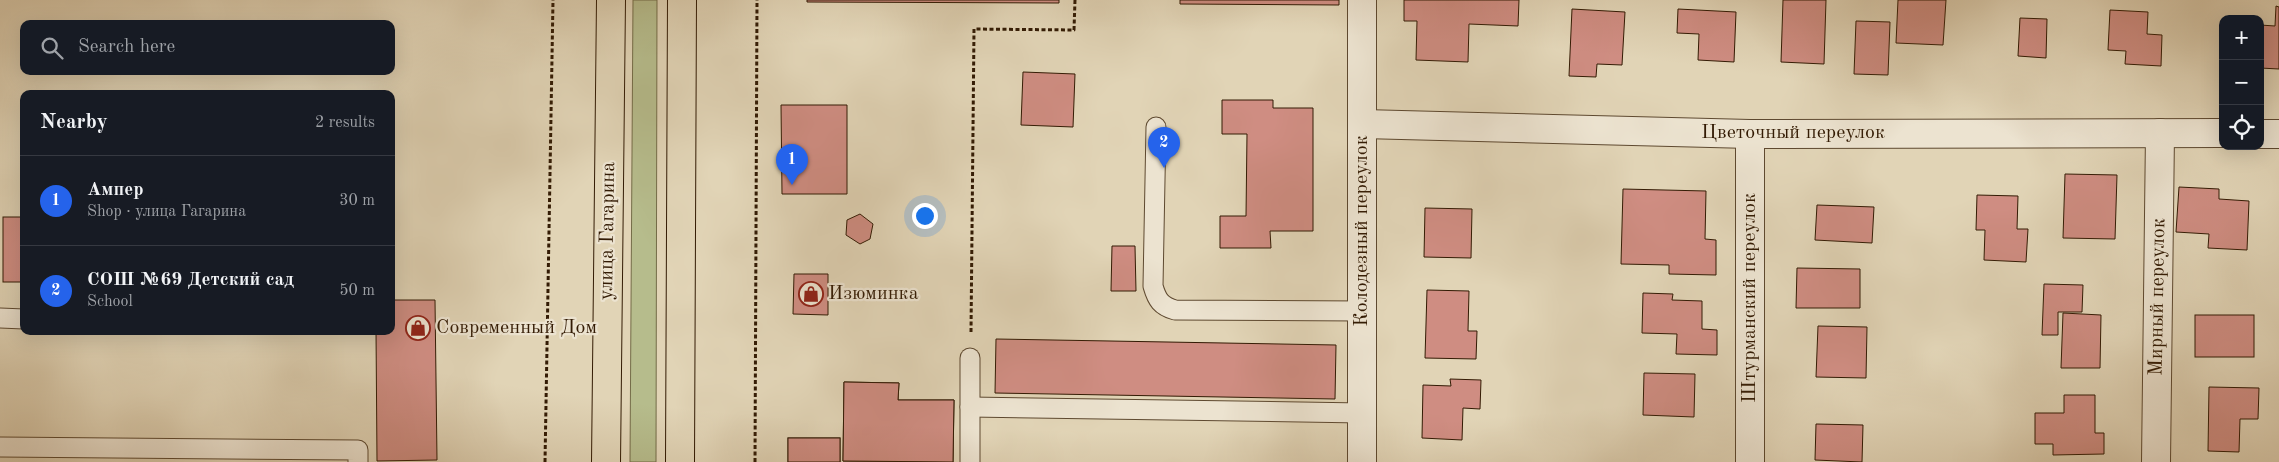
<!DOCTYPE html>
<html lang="en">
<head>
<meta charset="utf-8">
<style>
	:root { --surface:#171b24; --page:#20242c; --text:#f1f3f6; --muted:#9ea1a6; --line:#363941; --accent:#2563eb }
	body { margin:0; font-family:"Old Standard TT",serif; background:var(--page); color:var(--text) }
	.controls { position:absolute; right:15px; top:15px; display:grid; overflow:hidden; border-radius:10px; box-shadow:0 5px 20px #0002 }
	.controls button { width:45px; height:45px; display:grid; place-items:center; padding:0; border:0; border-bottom:1px solid var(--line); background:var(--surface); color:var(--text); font:25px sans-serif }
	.you { position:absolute; left:924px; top:215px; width:18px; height:18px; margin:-12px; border:4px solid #fff; border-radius:50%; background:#1a73e8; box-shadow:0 0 0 8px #1a73e833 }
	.badge { display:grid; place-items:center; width:32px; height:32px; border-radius:50%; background:var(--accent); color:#fff; font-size:16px; font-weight:700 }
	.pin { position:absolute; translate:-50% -41px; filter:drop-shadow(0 1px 2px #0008) }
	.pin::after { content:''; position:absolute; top:26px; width:18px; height:15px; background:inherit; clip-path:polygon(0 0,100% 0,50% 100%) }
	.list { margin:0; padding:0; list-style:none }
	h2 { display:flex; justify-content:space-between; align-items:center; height:65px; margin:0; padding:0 20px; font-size:21px }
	h2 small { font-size:16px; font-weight:400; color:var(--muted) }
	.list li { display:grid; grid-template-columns:32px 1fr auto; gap:15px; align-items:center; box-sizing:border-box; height:90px; padding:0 20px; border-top:1px solid var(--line) }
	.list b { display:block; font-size:19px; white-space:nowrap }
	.list p { margin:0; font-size:16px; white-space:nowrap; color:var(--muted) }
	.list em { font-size:16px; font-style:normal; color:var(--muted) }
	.icon { flex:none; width:28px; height:28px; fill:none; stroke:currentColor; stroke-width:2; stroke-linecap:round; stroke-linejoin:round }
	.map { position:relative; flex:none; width:2279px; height:462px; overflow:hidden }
	.search { position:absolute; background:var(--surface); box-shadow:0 5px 20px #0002; left:20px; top:20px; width:375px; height:55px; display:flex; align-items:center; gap:12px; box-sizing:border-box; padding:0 18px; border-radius:10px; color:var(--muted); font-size:19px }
	.panel { position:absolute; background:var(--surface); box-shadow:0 5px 20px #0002; left:20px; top:90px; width:375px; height:245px; border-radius:10px }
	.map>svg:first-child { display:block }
	.green { fill:#b6bc8c; stroke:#746c48 }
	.building { fill:#cf8d82; stroke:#331b04 }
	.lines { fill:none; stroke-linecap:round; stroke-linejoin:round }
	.service-casing { stroke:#5e4930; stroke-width:21 }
	.minor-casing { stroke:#5e4930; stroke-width:30 }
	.primary-casing { stroke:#331b04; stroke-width:30 }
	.path { stroke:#331b04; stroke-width:3; stroke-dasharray:4 2.5; stroke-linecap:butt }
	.service { stroke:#ece3d0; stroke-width:19 }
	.minor { stroke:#ece3d0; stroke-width:28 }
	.primary { stroke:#e1d4b6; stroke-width:28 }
	.labels { text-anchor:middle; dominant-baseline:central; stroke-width:4.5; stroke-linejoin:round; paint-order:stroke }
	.street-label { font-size:20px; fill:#331b04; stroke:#ece3d0 }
	.poi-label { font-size:20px; fill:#331b04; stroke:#ece3d0; text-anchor:start }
</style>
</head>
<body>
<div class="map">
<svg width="2279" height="462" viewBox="0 0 2279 462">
	<rect width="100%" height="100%" fill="#e1d4b6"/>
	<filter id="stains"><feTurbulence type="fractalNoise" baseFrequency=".004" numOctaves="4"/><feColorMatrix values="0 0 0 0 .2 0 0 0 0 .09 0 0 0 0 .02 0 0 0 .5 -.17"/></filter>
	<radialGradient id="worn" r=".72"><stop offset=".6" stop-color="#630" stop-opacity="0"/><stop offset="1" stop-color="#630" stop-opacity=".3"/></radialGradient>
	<!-- green -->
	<path class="green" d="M633,0H657L656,462H630Z"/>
	<!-- building -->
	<g class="building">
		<path d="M807,0H1059V3L807,2Z"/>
		<path d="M1180,0H1339V5L1180,4Z"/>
		<path d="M1404,0H1519L1518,26L1469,24L1468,62L1416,60L1417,21H1404Z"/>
		<path d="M1783,0H1826L1824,64L1781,62Z"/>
		<path d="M1898,0H1946L1943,45L1896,43Z"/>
		<path d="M2276,6L2279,7V69L2260,68V25L2275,26Z"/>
		<path d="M1572,9L1625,12L1622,65L1597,64L1596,77L1569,76Z"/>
		<path d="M1678,9L1736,12L1734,62L1698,60L1699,34L1677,33Z"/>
		<path d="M2110,10L2148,12L2147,34L2162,35L2161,66L2125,64L2126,51L2108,50Z"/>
		<path d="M2020,18L2047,19L2046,58L2018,56Z"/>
		<path d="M1856,21L1890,22L1888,75L1854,74Z"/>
		<path d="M1023,72L1075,74L1073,127L1021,125Z"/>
		<path d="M1222,100H1273V108H1313V231H1270L1271,248H1220V216H1246L1247,134H1222Z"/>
		<path d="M781,105H847V194H782Z"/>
		<path d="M2065,174L2117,175L2115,239L2063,238Z"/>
		<path d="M2179,187L2219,189V199L2249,201L2247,250L2208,248L2209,234L2176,232Z"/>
		<path d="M1623,189L1706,191L1705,239L1716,240V275L1669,274V265L1621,264Z"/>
		<path d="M1977,195L2018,196L2017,229H2028L2026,262L1984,260L1985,230H1976Z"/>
		<path d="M1817,205L1874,207L1872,243L1815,240Z"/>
		<path d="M1425,208L1472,209L1471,258L1424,257Z"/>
		<path d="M860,214L873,224L870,239L860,244L846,235L847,220Z"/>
		<rect x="3" y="217" width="21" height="65"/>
		<path d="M1112,246H1135L1136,291H1111Z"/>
		<path d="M1797,268L1860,269V308H1796Z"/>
		<path d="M794,274H828V315L793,314Z"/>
		<path d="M2044,284L2083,285L2082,312H2058V335H2042Z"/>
		<path d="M1427,290L1469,291L1468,331H1477L1476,359L1425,358Z"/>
		<path d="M1643,293L1673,294L1672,300L1702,301V329L1717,330V355L1676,354L1677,334L1642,333Z"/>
		<path d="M391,300H435L437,460L377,461L376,331H391Z"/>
		<path d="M2063,313L2101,315L2100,368H2061Z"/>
		<rect x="2195" y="315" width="59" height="42"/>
		<path d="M1818,326L1867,327L1866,378L1816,377Z"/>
		<path d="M996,339L1336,345L1335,399L995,393Z"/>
		<path d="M1644,373L1695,374L1694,417L1643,415Z"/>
		<path d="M1450,379L1481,380L1480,409L1463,408L1462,440L1422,438L1423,385L1451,386Z"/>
		<path d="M844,382L899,383L898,400H954L953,462L843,461Z"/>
		<path d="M844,382L899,383L898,400H954L953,462L843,461Z"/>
		<path d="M2209,387L2259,388L2258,419H2240L2239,452L2208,451Z"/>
		<path d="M2064,395H2095V433H2104V454L2053,455V444H2035V413H2064Z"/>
		<path d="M1816,424L1863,425L1862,462L1815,460Z"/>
		<rect x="788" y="438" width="52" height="24"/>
		<rect x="788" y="438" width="52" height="24"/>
	</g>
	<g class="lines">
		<defs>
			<g id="service">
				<path d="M1156,127L1153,286C1157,300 1161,306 1175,310L1362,311"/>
				<path d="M0,318L24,319"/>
				<path d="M970,358V462"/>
				<path d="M970,407L1362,413"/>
				<path d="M0,447L358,450V462"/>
			</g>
			<g id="minor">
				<path d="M1363,124L1750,134L2223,133"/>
				<path d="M2260,134H2279"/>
				<path d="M1362,462V0"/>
				<path d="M1750,462V134"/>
				<path d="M2156,462L2160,133"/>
			</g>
			<g id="primary">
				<path d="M606,462L611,0"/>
				<path d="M680,462L682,0"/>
			</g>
		</defs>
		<!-- service casing -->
		<use href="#service" class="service-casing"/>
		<!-- minor casing -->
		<use href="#minor" class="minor-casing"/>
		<!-- primary casing -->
		<use href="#primary" class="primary-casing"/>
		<!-- path -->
		<g class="path">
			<path d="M971,332L974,29L1074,30L1075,0"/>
			<path d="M545,462L553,0"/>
			<path d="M755,462L757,0"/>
		</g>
		<!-- service -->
		<use href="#service" class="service"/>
		<!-- minor -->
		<use href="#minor" class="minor"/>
		<!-- primary -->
		<use href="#primary" class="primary"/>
	</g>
	<!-- icons -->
	<defs>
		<symbol id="shop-ring" viewBox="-11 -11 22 22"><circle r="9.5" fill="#ece3d0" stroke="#8f2418" stroke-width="1.5"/><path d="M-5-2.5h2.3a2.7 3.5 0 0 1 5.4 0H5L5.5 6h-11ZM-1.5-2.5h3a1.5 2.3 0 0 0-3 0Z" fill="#8f2418"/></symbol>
	</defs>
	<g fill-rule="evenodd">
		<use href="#shop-ring" x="797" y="280" width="28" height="28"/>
		<use href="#shop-ring" x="404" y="314" width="28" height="28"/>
	</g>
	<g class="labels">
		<!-- street labels -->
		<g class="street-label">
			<text x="1793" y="133">Цветочный переулок</text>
			<text transform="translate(608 231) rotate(-89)">улица Гагарина</text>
			<text transform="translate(1362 231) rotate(-90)">Колодезный переулок</text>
			<text transform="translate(2158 297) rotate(-89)">Мирный переулок</text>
			<text transform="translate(1750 298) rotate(-90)">Штурманский переулок</text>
		</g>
		<!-- poi labels -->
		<g class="poi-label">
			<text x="828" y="294">Изюминка</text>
			<text x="436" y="328">Современный Дом</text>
		</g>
	</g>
	<rect width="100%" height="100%" filter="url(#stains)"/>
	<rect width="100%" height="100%" fill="url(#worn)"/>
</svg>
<div class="controls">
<button>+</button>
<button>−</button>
<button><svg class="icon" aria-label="locate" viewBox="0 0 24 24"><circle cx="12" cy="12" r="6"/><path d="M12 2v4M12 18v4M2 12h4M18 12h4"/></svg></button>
</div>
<div class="you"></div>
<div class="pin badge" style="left:792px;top:185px">1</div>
<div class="pin badge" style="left:1164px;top:168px">2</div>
<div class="search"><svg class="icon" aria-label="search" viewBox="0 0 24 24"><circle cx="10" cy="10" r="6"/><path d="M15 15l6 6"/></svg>Search here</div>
<section class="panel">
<h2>Nearby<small>2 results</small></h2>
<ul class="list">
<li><span class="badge">1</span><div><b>Ампер</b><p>Shop · улица Гагарина</p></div><em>30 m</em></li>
<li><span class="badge">2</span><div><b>СОШ №69 Детский сад</b><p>School</p></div><em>50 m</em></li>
</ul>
</section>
</div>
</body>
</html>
